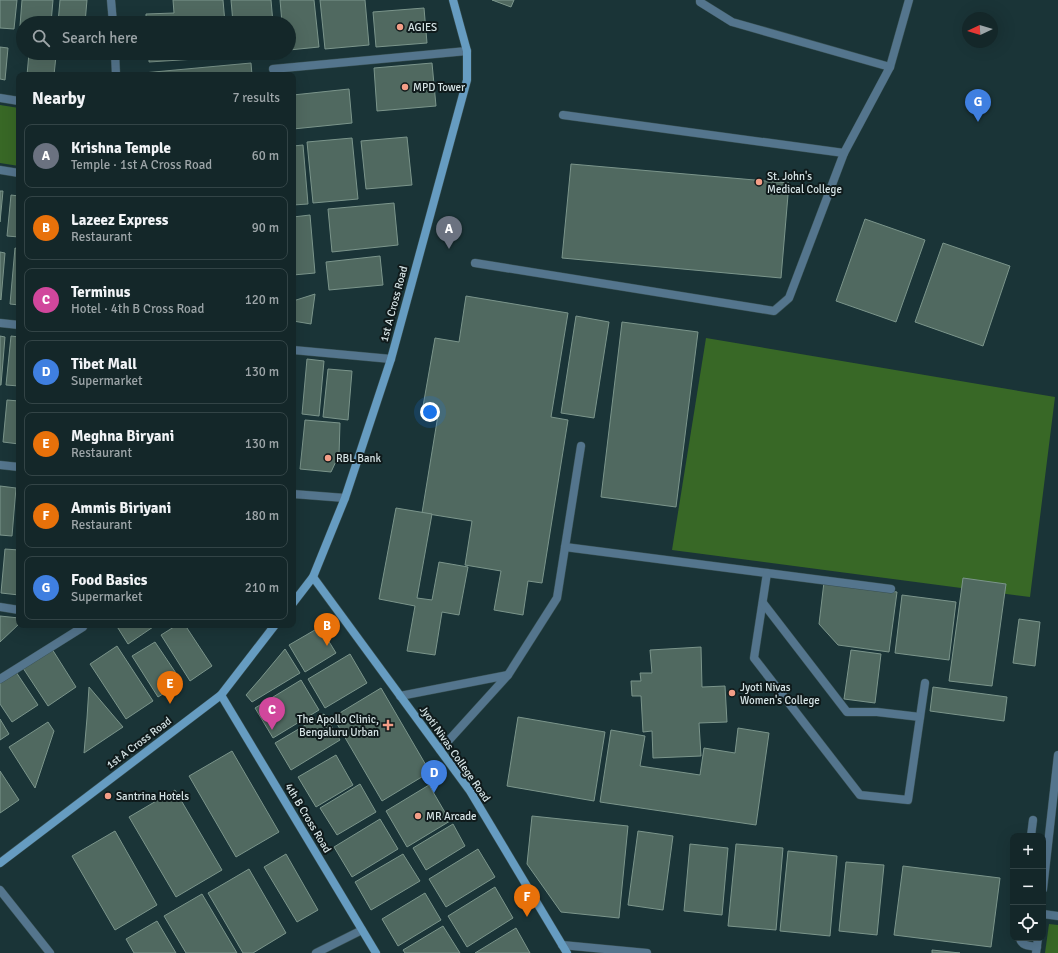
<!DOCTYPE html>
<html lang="en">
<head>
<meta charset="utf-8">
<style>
	:root { --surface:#142729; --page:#1d2f31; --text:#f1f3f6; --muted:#9da5a8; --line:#334446; --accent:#b45309 }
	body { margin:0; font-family:Signika,sans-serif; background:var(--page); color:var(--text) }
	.controls { position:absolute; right:12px; bottom:12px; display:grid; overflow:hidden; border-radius:8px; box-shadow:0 4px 16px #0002 }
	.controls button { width:36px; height:36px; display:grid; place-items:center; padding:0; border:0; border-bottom:1px solid var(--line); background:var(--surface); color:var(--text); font:20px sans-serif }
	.compass { position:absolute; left:962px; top:12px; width:36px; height:36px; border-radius:50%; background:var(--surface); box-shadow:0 4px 16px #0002; rotate:266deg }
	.you { position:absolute; left:430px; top:412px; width:14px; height:14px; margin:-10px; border:3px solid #fff; border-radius:50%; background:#1a73e8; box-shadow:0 0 0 6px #1a73e833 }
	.badge { display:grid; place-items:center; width:26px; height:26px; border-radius:50%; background:var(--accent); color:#fff; font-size:13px; font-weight:700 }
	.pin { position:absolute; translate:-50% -33px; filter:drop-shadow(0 1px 2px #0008) }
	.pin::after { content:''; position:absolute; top:21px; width:14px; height:12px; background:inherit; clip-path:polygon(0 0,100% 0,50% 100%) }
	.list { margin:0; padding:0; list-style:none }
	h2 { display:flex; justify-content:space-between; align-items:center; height:52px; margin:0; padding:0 16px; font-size:17px }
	h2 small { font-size:13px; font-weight:400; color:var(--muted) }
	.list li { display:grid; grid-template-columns:26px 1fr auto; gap:12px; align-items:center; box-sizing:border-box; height:64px; margin:0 8px 8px; padding:0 8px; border:1px solid var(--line); border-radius:8px }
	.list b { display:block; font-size:15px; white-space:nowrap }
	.list p { margin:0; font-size:13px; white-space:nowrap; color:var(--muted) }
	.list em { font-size:13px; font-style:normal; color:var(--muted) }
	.icon { flex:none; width:22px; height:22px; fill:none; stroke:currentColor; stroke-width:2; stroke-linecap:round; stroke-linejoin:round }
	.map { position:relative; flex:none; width:1058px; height:953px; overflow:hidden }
	.search { position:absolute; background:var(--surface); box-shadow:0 4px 16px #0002; left:16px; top:16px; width:280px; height:44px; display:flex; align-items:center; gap:10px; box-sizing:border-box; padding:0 14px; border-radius:22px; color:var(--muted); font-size:15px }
	.panel { position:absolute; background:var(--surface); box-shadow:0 4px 16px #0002; left:16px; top:72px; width:280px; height:556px; border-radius:8px }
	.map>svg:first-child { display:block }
	.green { fill:#386826 }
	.building { fill:#506960; stroke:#7b958b }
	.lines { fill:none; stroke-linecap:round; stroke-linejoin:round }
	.lane-casing { stroke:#385053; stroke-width:9 }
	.street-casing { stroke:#385053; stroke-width:9 }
	.secondary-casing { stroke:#385053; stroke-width:9 }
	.lane { stroke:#54758d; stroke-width:8 }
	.street { stroke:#54758d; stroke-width:8 }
	.secondary { stroke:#669cc1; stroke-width:8 }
	.poi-dot { fill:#f49e87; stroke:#0f1a1b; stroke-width:1.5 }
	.labels { text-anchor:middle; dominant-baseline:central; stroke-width:4; stroke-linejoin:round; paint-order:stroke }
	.poi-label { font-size:11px; fill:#d6e4e6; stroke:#0f1a1b; text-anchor:start }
	.street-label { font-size:11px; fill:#d6e4e6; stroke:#0f1a1b }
</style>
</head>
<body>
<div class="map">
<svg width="1058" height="953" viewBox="0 0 1058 953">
	<rect width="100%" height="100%" fill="#1a3437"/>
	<!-- green -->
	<g class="green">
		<path d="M0,105L19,108V166L0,163Z"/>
		<path d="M706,338L1055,397L1030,597L672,550Z"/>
		<path d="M1049,924L1058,925V953H1045Z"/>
	</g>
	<!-- building -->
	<g class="building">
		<path d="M0,0H17L14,29L0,28Z"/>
		<path d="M22,0H53L51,23H23V26H20Z"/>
		<path d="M60,0H87L85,23H58Z"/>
		<path d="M173,0H223L225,23H146V14L174,13Z"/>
		<path d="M231,0H271L273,23H233Z"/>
		<path d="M280,0H314L319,47L289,50V23H282Z"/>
		<path d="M320,0H365L369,45L325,49Z"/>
		<path d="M492,0H514L511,7Z"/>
		<path d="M424,8L427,43L376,47L373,12Z"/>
		<path d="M0,47L8,48L5,80L0,79Z"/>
		<path d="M29,53L56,56L54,75H27Z"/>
		<path d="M149,53H227V57L149,62Z"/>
		<path d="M251,63L252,75H143V73Z"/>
		<path d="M432,63L436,106L377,111L374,68Z"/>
		<path d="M349,89L352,123L293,129V95Z"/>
		<path d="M407,137L412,185L366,189L361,141Z"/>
		<path d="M352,138L358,199L313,203L307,142Z"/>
		<path d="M303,145L308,204L293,205V146Z"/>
		<path d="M571,164L789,183L781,278L562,258Z"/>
		<path d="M0,191H3L0,222Z"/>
		<path d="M11,195L19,196V237L7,236Z"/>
		<path d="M394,203L398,245L332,252L328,209Z"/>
		<path d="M310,215L315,273L293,275V217Z"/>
		<path d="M865,219L925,240L896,322L836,301Z"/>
		<path d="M943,243L1010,266L983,346L915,322Z"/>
		<path d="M15,248L19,249V305L10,304Z"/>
		<path d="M0,252L5,253L1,300L0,299Z"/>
		<path d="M380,256L383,285L329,290L326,262Z"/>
		<path d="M315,294L311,324L293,321V301Z"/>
		<path d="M466,296L568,313L551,417L568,420L542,583L528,581L523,615L494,610L501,571L465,565L472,521L422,513L438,415L422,412L435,338L459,342Z"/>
		<path d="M576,316L609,322L594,418L561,413Z"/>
		<path d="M622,322L698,332L676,507L601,497Z"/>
		<path d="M0,336L5,337L1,385H0Z"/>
		<path d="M11,336L19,337V386L6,385Z"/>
		<path d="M307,359L324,361L319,416L302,414Z"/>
		<path d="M328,369L352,371L348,420L323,417Z"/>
		<path d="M7,400L19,401V444L3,442Z"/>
		<path d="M305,420L340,423L339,455L331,472L300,469Z"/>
		<path d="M0,486L16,488L12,536L0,535Z"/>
		<path d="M396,508L432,514L417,598L432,600L439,562L468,567L459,615L442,612L435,655L407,651L415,606L379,599Z"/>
		<path d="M5,549L19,550V595L1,593Z"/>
		<path d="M963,578L1006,584L992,686L949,681Z"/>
		<path d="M824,582L897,592L889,652L838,645L819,624Z"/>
		<path d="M902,595L956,602L949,660L895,653Z"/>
		<path d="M0,616L19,618V624L0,642Z"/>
		<path d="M1019,619L1040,622L1035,666L1013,663Z"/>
		<path d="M116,625H156L128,644Z"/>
		<path d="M177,625H185L212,666L190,681L161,635Z"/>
		<path d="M320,627L336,653L305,672L289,645Z"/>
		<path d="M155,642L182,682L158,697L132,656Z"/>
		<path d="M117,646L153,701L126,719L90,664Z"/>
		<path d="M701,647L702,687L725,686L727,722L699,723L701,756L653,758L652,731L643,732L641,696H632L631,681H641L640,673H652L650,650Z"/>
		<path d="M52,649L76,687L48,706L23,668Z"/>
		<path d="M285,649L300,673L252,702L246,695L260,679Z"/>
		<path d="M851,650L881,654L875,703L844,699Z"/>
		<path d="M350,654L367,683L325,708L308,679Z"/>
		<path d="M16,672L38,705L12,722L0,704V682Z"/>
		<path d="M301,680L319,710L273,738L255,708Z"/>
		<path d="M89,687L123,727L84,753L87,718Z"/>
		<path d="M933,687L1007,697L1004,721L930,711Z"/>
		<path d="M381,688L430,772L382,801L333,717Z"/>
		<path d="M324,714L340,740L291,770L275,743Z"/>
		<path d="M518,717L605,732L594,801L507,786Z"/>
		<path d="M0,719L9,734L0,740Z"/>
		<path d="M48,722L54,731L35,788L9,747Z"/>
		<path d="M738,728L769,733L756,825L600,802L611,730L645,736L640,766L700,775L704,748L735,753Z"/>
		<path d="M232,751L279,832L236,857L189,776Z"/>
		<path d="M336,755L353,785L316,807L298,777Z"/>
		<path d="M0,771L19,800L0,813Z"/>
		<path d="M360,784L376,812L337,835L320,808Z"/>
		<path d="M429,785L450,821L407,847L386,811Z"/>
		<path d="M175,790L222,870L176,897L129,817Z"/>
		<path d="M532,816L628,826L619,918L561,912L527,864Z"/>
		<path d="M380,819L398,849L352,877L334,847Z"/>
		<path d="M453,824L465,846L426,870L413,848Z"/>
		<path d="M115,831L157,905L115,930L72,856Z"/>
		<path d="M638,831L673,836L663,910L628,905Z"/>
		<path d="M690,844L728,848L722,915L684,911Z"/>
		<path d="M736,844L783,848L776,930L728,926Z"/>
		<path d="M478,849L495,877L446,907L429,879Z"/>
		<path d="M788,851L837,856L830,936L780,931Z"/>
		<path d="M286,854L318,910L297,922L264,867Z"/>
		<path d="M403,854L420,881L371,910L355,882Z"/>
		<path d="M846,862L884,865L877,935L839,931Z"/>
		<path d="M903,866L1000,878L991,947L894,935Z"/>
		<path d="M249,869L286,933L253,953H243L208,893Z"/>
		<path d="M495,887L513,918L467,947L448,916Z"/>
		<path d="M425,893L441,920L398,946L382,919Z"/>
		<path d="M202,894L237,953H186L164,916Z"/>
		<path d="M157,921L176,953H134L126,939Z"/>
		<path d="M443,926L460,953H405L403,950Z"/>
		<path d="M516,928L530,953H475Z"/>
		<path d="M932,950L960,953H932Z"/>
	</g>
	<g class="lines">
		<defs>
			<g id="lane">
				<path d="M890,67L909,0"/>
				<path d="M563,115L844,153"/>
				<path d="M475,263L774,311L789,298L844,153L890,67L732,22L700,2V0"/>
				<path d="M565,547L891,589"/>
				<path d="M767,573L754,658L860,795L908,800L925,683"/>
				<path d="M763,603L847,712H877L920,717"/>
				<path d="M508,675L557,598L581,446"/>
				<path d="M400,696L508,675L440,750"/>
				<path d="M1031,836L1033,820"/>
				<path d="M1043,889L1058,755"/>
				<path d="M0,890L50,953"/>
				<path d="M1043,914L1058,916"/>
				<path d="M1020,938C1021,946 1030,946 1037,947"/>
				<path d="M1036,953L1038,938"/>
			</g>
			<g id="street">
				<path d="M111,0L113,23"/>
				<path d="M115,53L116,75"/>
				<path d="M273,69L467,51"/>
				<path d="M0,98L19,101"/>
				<path d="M0,170L19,173"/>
				<path d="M0,323L19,325"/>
				<path d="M293,350L391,359"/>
				<path d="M0,465L19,467"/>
				<path d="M293,494L345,498"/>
				<path d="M0,607L19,610"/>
				<path d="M0,679L83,627L84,625"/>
				<path d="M562,945L647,953"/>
				<path d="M316,953L362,930"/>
			</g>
			<g id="secondary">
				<path d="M313,577L470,791L567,953"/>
				<path d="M293,603L313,577L345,498L391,359L467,80V51L453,0"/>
				<path d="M221,695L376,953"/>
				<path d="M0,863L221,695L275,625"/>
			</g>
		</defs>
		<!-- lane casing -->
		<use href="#lane" class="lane-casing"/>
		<!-- street casing -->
		<use href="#street" class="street-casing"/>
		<!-- secondary casing -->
		<use href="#secondary" class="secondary-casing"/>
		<!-- lane -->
		<use href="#lane" class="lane"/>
		<!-- street -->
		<use href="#street" class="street"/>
		<!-- secondary -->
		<use href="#secondary" class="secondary"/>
	</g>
	<!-- markers -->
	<g class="poi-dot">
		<circle cx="400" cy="27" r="4"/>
		<circle cx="405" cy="87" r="4"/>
		<circle cx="759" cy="182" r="4"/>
		<circle cx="328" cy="458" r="4"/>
		<circle cx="732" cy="693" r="4"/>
		<path d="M386 719h4v4h4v4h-4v4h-4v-4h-4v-4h4z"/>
		<circle cx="108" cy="796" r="4"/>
		<circle cx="418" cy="816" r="4"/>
	</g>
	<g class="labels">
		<!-- poi labels -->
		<g class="poi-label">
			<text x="408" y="27">AGIES</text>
			<text x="413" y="87">MPD Tower</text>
			<text x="767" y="176">St. John's<tspan x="767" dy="13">Medical College</tspan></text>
			<text x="336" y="458">RBL Bank</text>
			<text x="740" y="687">Jyoti Nivas<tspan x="740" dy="13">Women's College</tspan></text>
			<text x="379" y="719" text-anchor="end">The Apollo Clinic,<tspan x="379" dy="13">Bengaluru Urban</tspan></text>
			<text x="116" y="796">Santrina Hotels</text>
			<text x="426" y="816">MR Arcade</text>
		</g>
		<!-- street labels -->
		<g class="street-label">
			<text transform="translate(394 304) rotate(-75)">1st A Cross Road</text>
			<text transform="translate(139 743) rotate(-37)">1st A Cross Road</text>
			<text transform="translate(455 754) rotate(55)">Jyoti Nivas College Road</text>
			<text transform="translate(308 818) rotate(59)">4th B Cross Road</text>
		</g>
	</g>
</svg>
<div class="controls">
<button>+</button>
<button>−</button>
<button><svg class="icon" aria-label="locate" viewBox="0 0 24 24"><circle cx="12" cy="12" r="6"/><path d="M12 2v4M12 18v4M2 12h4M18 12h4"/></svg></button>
</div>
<svg class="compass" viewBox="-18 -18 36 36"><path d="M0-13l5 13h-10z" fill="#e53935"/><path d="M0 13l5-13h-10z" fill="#9da5a8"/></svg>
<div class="you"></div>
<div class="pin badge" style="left:449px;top:249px;background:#6b7280">A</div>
<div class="pin badge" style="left:327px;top:646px;background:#e8710a">B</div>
<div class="pin badge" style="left:272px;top:730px;background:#d1479c">C</div>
<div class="pin badge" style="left:434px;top:793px;background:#3f7fe0">D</div>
<div class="pin badge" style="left:170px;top:704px;background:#e8710a">E</div>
<div class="pin badge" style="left:527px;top:917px;background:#e8710a">F</div>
<div class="pin badge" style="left:978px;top:122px;background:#3f7fe0">G</div>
<div class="search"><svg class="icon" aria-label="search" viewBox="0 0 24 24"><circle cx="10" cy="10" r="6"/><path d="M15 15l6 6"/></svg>Search here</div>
<section class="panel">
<h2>Nearby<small>7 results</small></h2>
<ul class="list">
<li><span class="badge" style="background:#6b7280">A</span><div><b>Krishna Temple</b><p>Temple · 1st A Cross Road</p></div><em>60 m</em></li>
<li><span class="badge" style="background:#e8710a">B</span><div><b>Lazeez Express</b><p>Restaurant</p></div><em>90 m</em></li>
<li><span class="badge" style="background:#d1479c">C</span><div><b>Terminus</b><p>Hotel · 4th B Cross Road</p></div><em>120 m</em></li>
<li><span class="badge" style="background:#3f7fe0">D</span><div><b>Tibet Mall</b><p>Supermarket</p></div><em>130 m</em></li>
<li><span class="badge" style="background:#e8710a">E</span><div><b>Meghna Biryani</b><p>Restaurant</p></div><em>130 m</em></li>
<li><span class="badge" style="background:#e8710a">F</span><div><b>Ammis Biriyani</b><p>Restaurant</p></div><em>180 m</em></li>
<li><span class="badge" style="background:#3f7fe0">G</span><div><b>Food Basics</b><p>Supermarket</p></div><em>210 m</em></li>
</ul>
</section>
</div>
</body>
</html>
